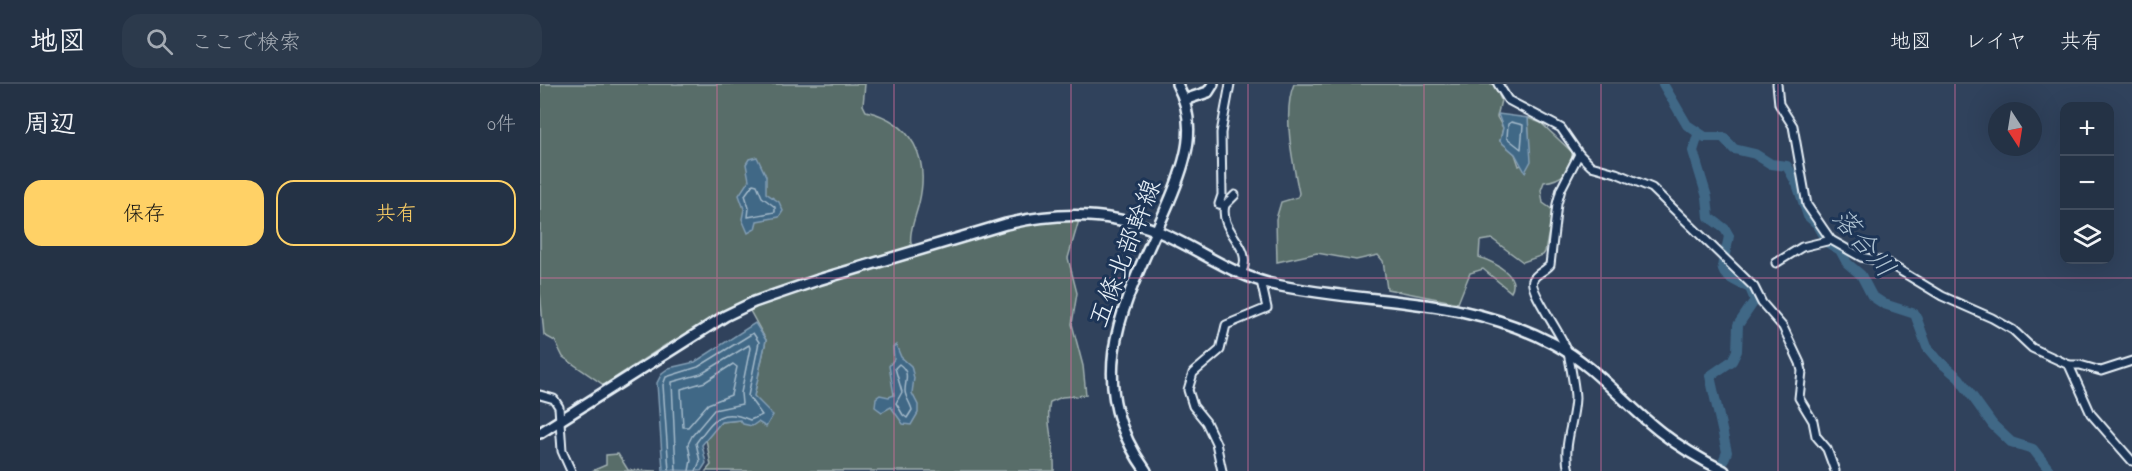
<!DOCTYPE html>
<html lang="ja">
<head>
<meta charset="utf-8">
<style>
	:root { --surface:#243245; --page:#2c3a4c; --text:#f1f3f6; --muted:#a3aab3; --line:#414d5e; --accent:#ffd166 }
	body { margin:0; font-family:"Indie Flower","Klee One",sans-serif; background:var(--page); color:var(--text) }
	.controls { position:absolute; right:18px; top:18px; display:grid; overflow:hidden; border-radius:12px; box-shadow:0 6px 24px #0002 }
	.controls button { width:54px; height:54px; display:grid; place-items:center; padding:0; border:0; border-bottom:2px solid var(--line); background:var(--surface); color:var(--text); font:30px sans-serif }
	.compass { position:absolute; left:1448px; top:18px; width:54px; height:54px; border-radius:50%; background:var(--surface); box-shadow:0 6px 24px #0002; rotate:168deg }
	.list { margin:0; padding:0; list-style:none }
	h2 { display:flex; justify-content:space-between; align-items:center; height:78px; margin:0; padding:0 24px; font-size:26px }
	h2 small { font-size:20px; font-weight:400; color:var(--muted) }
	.actions { display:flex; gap:12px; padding:18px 24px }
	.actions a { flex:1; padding:14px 0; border:2px solid var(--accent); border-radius:18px; text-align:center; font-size:21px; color:var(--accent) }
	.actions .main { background:var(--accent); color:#111 }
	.icon { flex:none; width:33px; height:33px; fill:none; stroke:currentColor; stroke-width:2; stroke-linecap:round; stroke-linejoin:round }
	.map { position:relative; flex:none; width:1592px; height:387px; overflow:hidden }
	header { display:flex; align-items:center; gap:36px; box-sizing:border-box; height:84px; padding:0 30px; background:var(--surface); border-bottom:2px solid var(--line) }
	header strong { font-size:28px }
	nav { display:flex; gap:33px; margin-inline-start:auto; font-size:21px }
	.search { width:420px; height:54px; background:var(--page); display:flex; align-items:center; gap:15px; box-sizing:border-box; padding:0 21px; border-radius:18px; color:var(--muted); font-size:22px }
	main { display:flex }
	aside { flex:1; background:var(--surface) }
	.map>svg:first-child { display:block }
	.green { fill:#586d69; stroke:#a0afb0; stroke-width:1.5 }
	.water { fill:#3f6786; stroke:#839eb4; stroke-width:1.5 }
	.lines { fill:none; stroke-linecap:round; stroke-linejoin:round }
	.shore { stroke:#a4baca; stroke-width:1.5 }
	.river { stroke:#3f6786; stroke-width:10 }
	.street-casing { stroke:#e8f1f8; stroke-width:11 }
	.secondary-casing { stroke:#e8f1f8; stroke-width:14 }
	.street { stroke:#1d3557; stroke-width:7 }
	.secondary { stroke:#1d3557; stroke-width:9 }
	.grid { fill:none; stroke:#d16f9a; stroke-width:1.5; stroke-opacity:0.55 }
	.labels { text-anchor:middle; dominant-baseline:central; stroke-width:6; stroke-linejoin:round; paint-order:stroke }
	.street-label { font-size:26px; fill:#e8f1f8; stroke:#1d3557 }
	.water-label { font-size:27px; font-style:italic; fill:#adc1d0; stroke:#1d3557 }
</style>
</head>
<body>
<header>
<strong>地図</strong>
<div class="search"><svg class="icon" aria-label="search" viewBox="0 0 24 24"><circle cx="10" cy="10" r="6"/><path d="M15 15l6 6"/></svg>ここで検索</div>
<nav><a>地図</a><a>レイヤ</a><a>共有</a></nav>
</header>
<main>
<aside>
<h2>周辺<small>0件</small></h2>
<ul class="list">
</ul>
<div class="actions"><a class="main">保存</a><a>共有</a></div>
</aside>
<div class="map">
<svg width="1592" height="387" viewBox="0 0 1592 387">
	<rect width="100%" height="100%" fill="#30425c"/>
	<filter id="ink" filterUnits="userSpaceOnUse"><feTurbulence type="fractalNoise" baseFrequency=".0167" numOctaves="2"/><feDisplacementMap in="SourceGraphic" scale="12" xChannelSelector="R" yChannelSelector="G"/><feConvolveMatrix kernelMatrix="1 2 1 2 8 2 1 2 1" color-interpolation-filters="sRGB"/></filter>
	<g filter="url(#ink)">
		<!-- green -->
		<g class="green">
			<path d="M0,0H325L323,21L326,27C372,38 390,73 379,119C374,139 366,152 374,173L488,139L539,136L528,174L537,209L532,240L543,282L546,311L522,313L510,318C505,341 516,364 514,387H166L171,381L166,355L181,338L200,336L214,312L226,256L209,225L229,215L225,209L200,219L131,261L127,260L64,301L23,273L15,257L4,251L0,207Z"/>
			<path d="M754,0H954L961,16L957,33L963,44L960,57L975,70L979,82L990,77L988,34L1001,39L1032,68C1033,87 1021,96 1004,98L1001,106L1003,119L1013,126L1005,168L1003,171L983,178L952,155L940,157L939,173C953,178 981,191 971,208L943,185L930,189L918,219L847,205L843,177L838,171L816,176L777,169L737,178L736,135L741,118L758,113L759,109C753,80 742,27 754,0Z"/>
			<path d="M78,370L88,386L117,387H52L66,381V371Z"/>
		</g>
		<!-- water -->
		<g class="water">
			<path d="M958,30L988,34L991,77L985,88L975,70L960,57L963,44Z"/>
			<path d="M217,73L226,92V109L239,118L243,127L239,133L217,137L215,145L208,149L202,135L204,125L199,111L209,96L206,80L209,75Z"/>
			<path d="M215,239L226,256L214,312L233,331L226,343L218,338L212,342L203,340L200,336L181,338L162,361L166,379L161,387L123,386L117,299L122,289L129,284L155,278Z"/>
			<path d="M356,261L361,273L371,282L374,294L372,309L378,321V329L371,341L363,340L351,323L342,328L335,323L336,314L340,311L349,313L354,311L349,282L354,275L353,263Z"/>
		</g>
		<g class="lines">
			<!-- shore -->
			<g class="shore">
				<path d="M971,38L983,41L981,65L967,54L968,40Z"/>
				<path d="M213,100L217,101L222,113L235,123V128L208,133L209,124L205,111Z"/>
				<path d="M193,280L197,283L191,311L168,320L148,343H143L141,305L165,298Z"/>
				<path d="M359,280C371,289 365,296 365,307C365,313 371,320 372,326L367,334L363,331L356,319L362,308L355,284Z"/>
				<path d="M129,387L123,301L126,293L158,283L213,249L219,258L208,312L222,331L210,336C181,323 174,334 156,359L160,377L156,387"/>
				<path d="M136,387L132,298L161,290L209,261L210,264L201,309L202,320L174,326L152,352L148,360L151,376L149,387"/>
			</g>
			<!-- river -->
			<g class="river">
				<path d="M1123,0L1147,41L1165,53H1183L1194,65L1215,70L1231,80L1247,82L1257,100L1268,132L1278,141L1288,159L1300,166L1307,179L1321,191L1332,212L1344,220L1375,230L1387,263L1397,275L1419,294L1453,341L1471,358L1493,365L1510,387"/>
				<path d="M1158,51L1153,67L1167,113L1169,133L1185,145L1189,152C1183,187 1171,187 1210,204L1215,216L1198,241L1197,267L1192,277L1170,292L1187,368L1179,387"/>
			</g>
			<defs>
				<g id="street">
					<path d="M958,0L968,16L1021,44L1039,70L1051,82L1076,89L1112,104L1214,203L1222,219L1243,243L1260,279L1262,287L1259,314L1273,337L1276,352L1287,365L1295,387"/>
					<path d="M1237,0L1239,20L1253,42L1267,121L1291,156L1321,173L1346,178L1402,212L1452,234L1473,246L1492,264L1529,281L1551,330L1592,377"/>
					<path d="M695,111L685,121C678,149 716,162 701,190"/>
					<path d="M685,121L679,120L682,111L681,49L690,0"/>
					<path d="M1236,179L1262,163L1291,156"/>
					<path d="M1529,281H1540L1561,287L1592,277"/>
					<path d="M0,311L14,315L19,323L22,367L31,387"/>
					<path d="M682,387L676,359L666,338L653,322L648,306L653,289L680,266L686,241L727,224L721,197"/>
					<path d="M1029,387C1022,362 1034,340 1035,314C1035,306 1030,278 1028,269C1024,253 988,206 993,196C995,190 1005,187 1010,181L1017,120L1021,105L1039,70"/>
				</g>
				<g id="secondary">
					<path d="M644,16L668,8L673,0"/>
					<path d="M0,349L185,232L214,218L278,196L466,140C517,128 567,127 617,147C658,164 692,192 736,201C836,222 919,210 1014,260C1057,283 1084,320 1122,349C1141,364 1162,376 1184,387"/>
					<path d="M606,387C537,291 589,212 629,118C646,78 659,41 637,0"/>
				</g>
			</defs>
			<!-- street casing -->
			<use href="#street" class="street-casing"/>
			<!-- secondary casing -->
			<use href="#secondary" class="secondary-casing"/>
			<!-- street -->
			<use href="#street" class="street"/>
			<!-- secondary -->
			<use href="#secondary" class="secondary"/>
		</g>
	</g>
	<!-- grid -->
	<path class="grid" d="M177,0V387M354,0V387M531,0V387M708,0V387M884,0V387M1061,0V387M1238,0V387M1415,0V387M0,194H1592"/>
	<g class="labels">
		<!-- street labels -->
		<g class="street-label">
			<text transform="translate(587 170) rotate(-69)">五條北部幹線</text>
		</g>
		<!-- water labels -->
		<g class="water-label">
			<text transform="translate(1322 160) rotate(50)">落合川</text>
		</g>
	</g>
</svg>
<div class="controls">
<button>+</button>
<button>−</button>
<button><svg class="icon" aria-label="layers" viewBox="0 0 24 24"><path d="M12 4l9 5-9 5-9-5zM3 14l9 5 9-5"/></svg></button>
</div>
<svg class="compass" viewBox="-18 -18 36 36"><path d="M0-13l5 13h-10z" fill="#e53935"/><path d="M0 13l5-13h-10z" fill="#a3aab3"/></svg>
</div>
</main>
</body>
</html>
